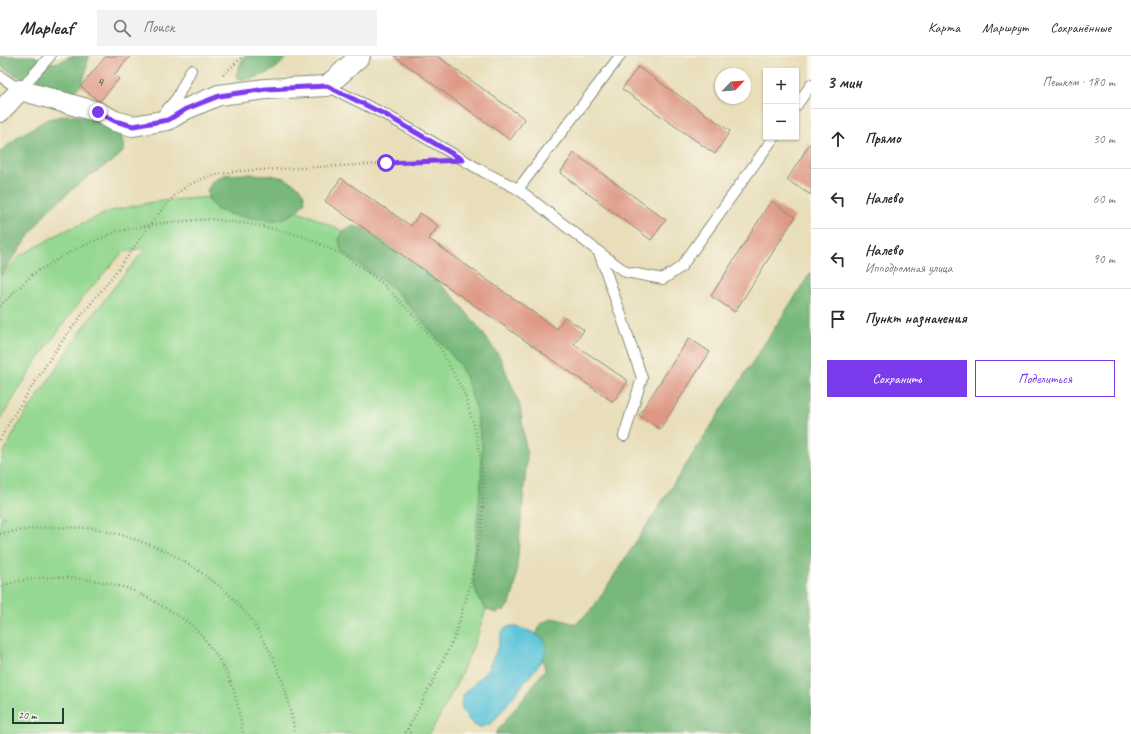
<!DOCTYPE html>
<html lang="ru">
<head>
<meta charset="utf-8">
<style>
	:root { --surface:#fff; --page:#f2f2f3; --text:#2b2b33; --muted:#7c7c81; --line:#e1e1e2; --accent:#7c3aed }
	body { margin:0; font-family:Caveat,sans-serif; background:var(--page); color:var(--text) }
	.controls { position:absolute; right:12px; top:12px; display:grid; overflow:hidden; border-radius:0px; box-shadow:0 1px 3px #0004 }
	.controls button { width:36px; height:36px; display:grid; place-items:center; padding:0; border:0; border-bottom:1px solid var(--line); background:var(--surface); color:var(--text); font:20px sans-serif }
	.compass { position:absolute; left:715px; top:12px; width:36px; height:36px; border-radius:50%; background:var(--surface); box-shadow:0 1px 3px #0004; rotate:65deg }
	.scale { position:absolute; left:12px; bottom:10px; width:52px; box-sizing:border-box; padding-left:4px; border:2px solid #1f3d34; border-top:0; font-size:11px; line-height:14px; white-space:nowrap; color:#1f3d34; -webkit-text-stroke:3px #fbf7ec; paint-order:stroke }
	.stop { position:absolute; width:12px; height:12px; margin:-9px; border:3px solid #7c3aed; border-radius:50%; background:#fff }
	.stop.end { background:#7c3aed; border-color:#fff; box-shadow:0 1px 4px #0008 }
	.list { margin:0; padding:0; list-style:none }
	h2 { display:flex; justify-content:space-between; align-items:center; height:52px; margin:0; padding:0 16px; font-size:17px }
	h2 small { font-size:13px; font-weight:400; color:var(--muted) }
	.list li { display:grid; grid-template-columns:26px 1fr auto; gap:12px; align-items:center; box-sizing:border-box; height:60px; padding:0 16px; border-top:1px solid var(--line) }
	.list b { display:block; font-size:15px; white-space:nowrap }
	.list p { margin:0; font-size:13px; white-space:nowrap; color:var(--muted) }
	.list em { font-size:13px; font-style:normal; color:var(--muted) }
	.actions { display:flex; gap:8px; padding:12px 16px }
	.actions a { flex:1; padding:9px 0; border:1px solid var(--accent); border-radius:0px; text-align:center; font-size:14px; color:var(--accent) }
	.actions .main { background:var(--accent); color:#fff }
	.icon { flex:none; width:22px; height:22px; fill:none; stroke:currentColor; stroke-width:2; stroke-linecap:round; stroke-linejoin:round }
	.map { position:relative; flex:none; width:811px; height:678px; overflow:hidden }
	header { display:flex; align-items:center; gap:24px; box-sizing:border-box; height:56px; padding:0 20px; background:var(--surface); border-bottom:1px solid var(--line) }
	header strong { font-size:19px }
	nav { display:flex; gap:22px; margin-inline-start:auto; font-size:14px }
	.search { width:280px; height:36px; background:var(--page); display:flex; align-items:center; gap:10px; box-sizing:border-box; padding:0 14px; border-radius:0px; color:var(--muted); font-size:15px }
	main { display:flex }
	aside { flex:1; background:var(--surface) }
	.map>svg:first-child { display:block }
	.green { fill:#95d891; stroke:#5a8a62 }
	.forest { fill:#78b87b; stroke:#4c7a58 }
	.water { fill:#5dc5d9; stroke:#3e8186 }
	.building { fill:#de9783 }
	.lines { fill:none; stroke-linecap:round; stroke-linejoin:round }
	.service-casing { stroke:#848e77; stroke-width:12 }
	.minor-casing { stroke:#848e77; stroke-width:22 }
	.path { stroke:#848e77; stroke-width:2.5; stroke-dasharray:1 3; stroke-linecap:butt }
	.service { stroke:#fff; stroke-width:10 }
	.minor { stroke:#fff; stroke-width:20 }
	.route { stroke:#7c3aed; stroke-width:5 }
	.labels { text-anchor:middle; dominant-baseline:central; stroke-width:3; stroke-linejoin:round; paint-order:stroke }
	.number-label { font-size:14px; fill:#4f5448 }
</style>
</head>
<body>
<header>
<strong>Mapleaf</strong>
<div class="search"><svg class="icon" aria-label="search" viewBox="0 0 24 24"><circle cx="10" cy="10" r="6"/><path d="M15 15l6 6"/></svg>Поиск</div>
<nav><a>Карта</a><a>Маршрут</a><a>Сохранённые</a></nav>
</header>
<main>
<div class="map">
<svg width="811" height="678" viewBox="0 0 811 678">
	<rect width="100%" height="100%" fill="#fbf7ec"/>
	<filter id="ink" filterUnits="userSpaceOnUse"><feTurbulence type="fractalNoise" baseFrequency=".025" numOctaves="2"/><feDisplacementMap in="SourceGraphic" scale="8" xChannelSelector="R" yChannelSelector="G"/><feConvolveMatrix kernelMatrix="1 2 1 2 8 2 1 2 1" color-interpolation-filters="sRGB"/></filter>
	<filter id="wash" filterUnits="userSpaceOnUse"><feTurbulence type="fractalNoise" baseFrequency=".012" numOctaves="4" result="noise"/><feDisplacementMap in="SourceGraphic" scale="16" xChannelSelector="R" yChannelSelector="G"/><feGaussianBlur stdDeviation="0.9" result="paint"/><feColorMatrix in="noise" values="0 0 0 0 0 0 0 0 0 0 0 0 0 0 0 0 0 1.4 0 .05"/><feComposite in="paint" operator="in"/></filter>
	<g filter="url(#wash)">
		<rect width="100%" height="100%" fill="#e8deba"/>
		<!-- green -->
		<path class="green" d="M210,141L258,147L308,159L353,180L484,329L494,529L476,584L454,633L430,678H0V462L5,461L0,459V407L4,396L17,371L86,268L122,221L147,191L122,197L82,242L36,306L0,364V220L20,200L62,176L111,155L157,145Z"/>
		<!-- forest -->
		<g class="forest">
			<path d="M0,0H34L43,5L55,7L62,5L71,0H89C86,10 86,27 76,34C61,44 13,20 0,9Z"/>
			<path d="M244,0H288C283,5 278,12 271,15C263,20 246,26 238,22L236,18Z"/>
			<path d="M67,59L90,61L107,68L120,78L124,86V95L114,104L86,122L47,155L0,220V96L19,80L48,63Z"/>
			<path d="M247,118L270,119L284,122L300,131L304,139L305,146L296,156L285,162L272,165L233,159L217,154L209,144L207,135L212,126L224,119Z"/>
			<path d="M352,170L371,174L401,194L454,241L479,272L500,301L520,350L527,402L515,531L511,545L505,554L495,557L486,553L478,542L474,528L473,509L481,427L482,389L476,354L468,328L460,309L417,259L393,232L349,202L341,193L339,183L344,174Z"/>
			<path d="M811,216V678H495L545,614L537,578L540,568L553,562L576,568L593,552Z"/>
		</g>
		<!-- water -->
		<path class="water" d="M513,570C526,574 548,578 546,595C545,599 542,603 540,607L492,667C483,671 478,674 470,665C448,642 473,632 486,615C491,609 494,600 497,593C501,582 499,571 513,570Z"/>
		<g id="blocks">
			<!-- building -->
			<g class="building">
				<path d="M106,0H130L114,19L119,23L100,45L97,44L81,30Z"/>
				<path d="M394,0H437L525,63L510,84Z"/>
				<path d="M638,11L730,75L715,98L622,33Z"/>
				<path d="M811,86V139L787,124Z"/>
				<path d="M574,97L666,164L651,184L560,117Z"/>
				<path d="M341,122L411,170L420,157L438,170L429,183L557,273L565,261L584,274L574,288L628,325L613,346L325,145Z"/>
				<path d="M771,145L795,161L735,256L711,240Z"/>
				<path d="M689,282L710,296L660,373L639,359Z"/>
			</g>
		</g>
	</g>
	<g filter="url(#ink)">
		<use href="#blocks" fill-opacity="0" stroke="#848e77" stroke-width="1"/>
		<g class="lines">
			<defs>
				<g id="service">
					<path d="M0,20L20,34L50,0"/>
					<path d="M327,30L386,59L484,116L518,133L599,196L626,216L663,223L681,211L774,81"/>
					<path d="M796,50L811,29"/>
					<path d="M160,62L177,42L191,14"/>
					<path d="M518,133L620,0"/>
					<path d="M599,196L621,259L642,322L624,380"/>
				</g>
				<path id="minor" d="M0,56L20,34L98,56L115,65L133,70L168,64L186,53L219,39L266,33L327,30L360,0"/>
			</defs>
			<!-- service casing -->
			<use href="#service" class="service-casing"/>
			<!-- minor casing -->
			<use href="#minor" class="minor-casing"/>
			<!-- path -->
			<g class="path">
				<path d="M223,19L243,0"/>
				<path d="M0,250L33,218L73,194L118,175L162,167L210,163L256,169L303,180L345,200L382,227L414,260L442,295L465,339L477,381L484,428L481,474L469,533L455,580L432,627L405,678"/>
				<path d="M0,384C10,364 21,347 33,329C41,317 48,305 56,294C77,263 102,235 124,205C141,183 158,154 179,136C196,122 217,118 238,115L437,105"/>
				<path d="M0,478L16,475L50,471L92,472L126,480L164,494L194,511L228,537L251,563L272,599L285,632L294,671V678"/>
				<path d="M0,531C37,516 88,520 126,532C140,537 154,545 167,553C179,560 191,567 201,579C211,591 226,612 231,628C238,644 240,661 243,678"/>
				<path d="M407,673L412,678"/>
			</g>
			<!-- service -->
			<use href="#service" class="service"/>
			<!-- minor -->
			<use href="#minor" class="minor"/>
		</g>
	</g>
	<g class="lines" filter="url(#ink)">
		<!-- route -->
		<path class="route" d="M98,56L115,65L133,70L168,64L186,53L219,40L266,33L327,30L386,59L463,104L386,107"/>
	</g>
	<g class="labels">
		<!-- number labels -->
		<g class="number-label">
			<text x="100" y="25">4</text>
		</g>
	</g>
</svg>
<div class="controls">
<button>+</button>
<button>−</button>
</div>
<svg class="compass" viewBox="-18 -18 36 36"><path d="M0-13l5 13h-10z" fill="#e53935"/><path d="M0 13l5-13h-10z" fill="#7c7c81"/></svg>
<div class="scale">20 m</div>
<div class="stop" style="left:386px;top:107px"></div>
<div class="stop end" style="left:98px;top:56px"></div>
</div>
<aside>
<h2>3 мин<small>Пешком · 180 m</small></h2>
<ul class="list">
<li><svg class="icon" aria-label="ahead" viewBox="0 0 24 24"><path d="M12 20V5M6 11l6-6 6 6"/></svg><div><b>Прямо</b></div><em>30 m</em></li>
<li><svg class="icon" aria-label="left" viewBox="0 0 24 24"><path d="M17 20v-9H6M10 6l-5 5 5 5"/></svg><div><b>Налево</b></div><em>60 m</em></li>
<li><svg class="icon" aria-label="left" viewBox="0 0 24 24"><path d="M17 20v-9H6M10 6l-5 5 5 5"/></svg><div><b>Налево</b><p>Ипподромная улица</p></div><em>90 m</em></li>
<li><svg class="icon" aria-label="arrive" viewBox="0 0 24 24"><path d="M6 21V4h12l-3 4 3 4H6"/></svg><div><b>Пункт назначения</b></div></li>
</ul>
<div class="actions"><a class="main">Сохранить</a><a>Поделиться</a></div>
</aside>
</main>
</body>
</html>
